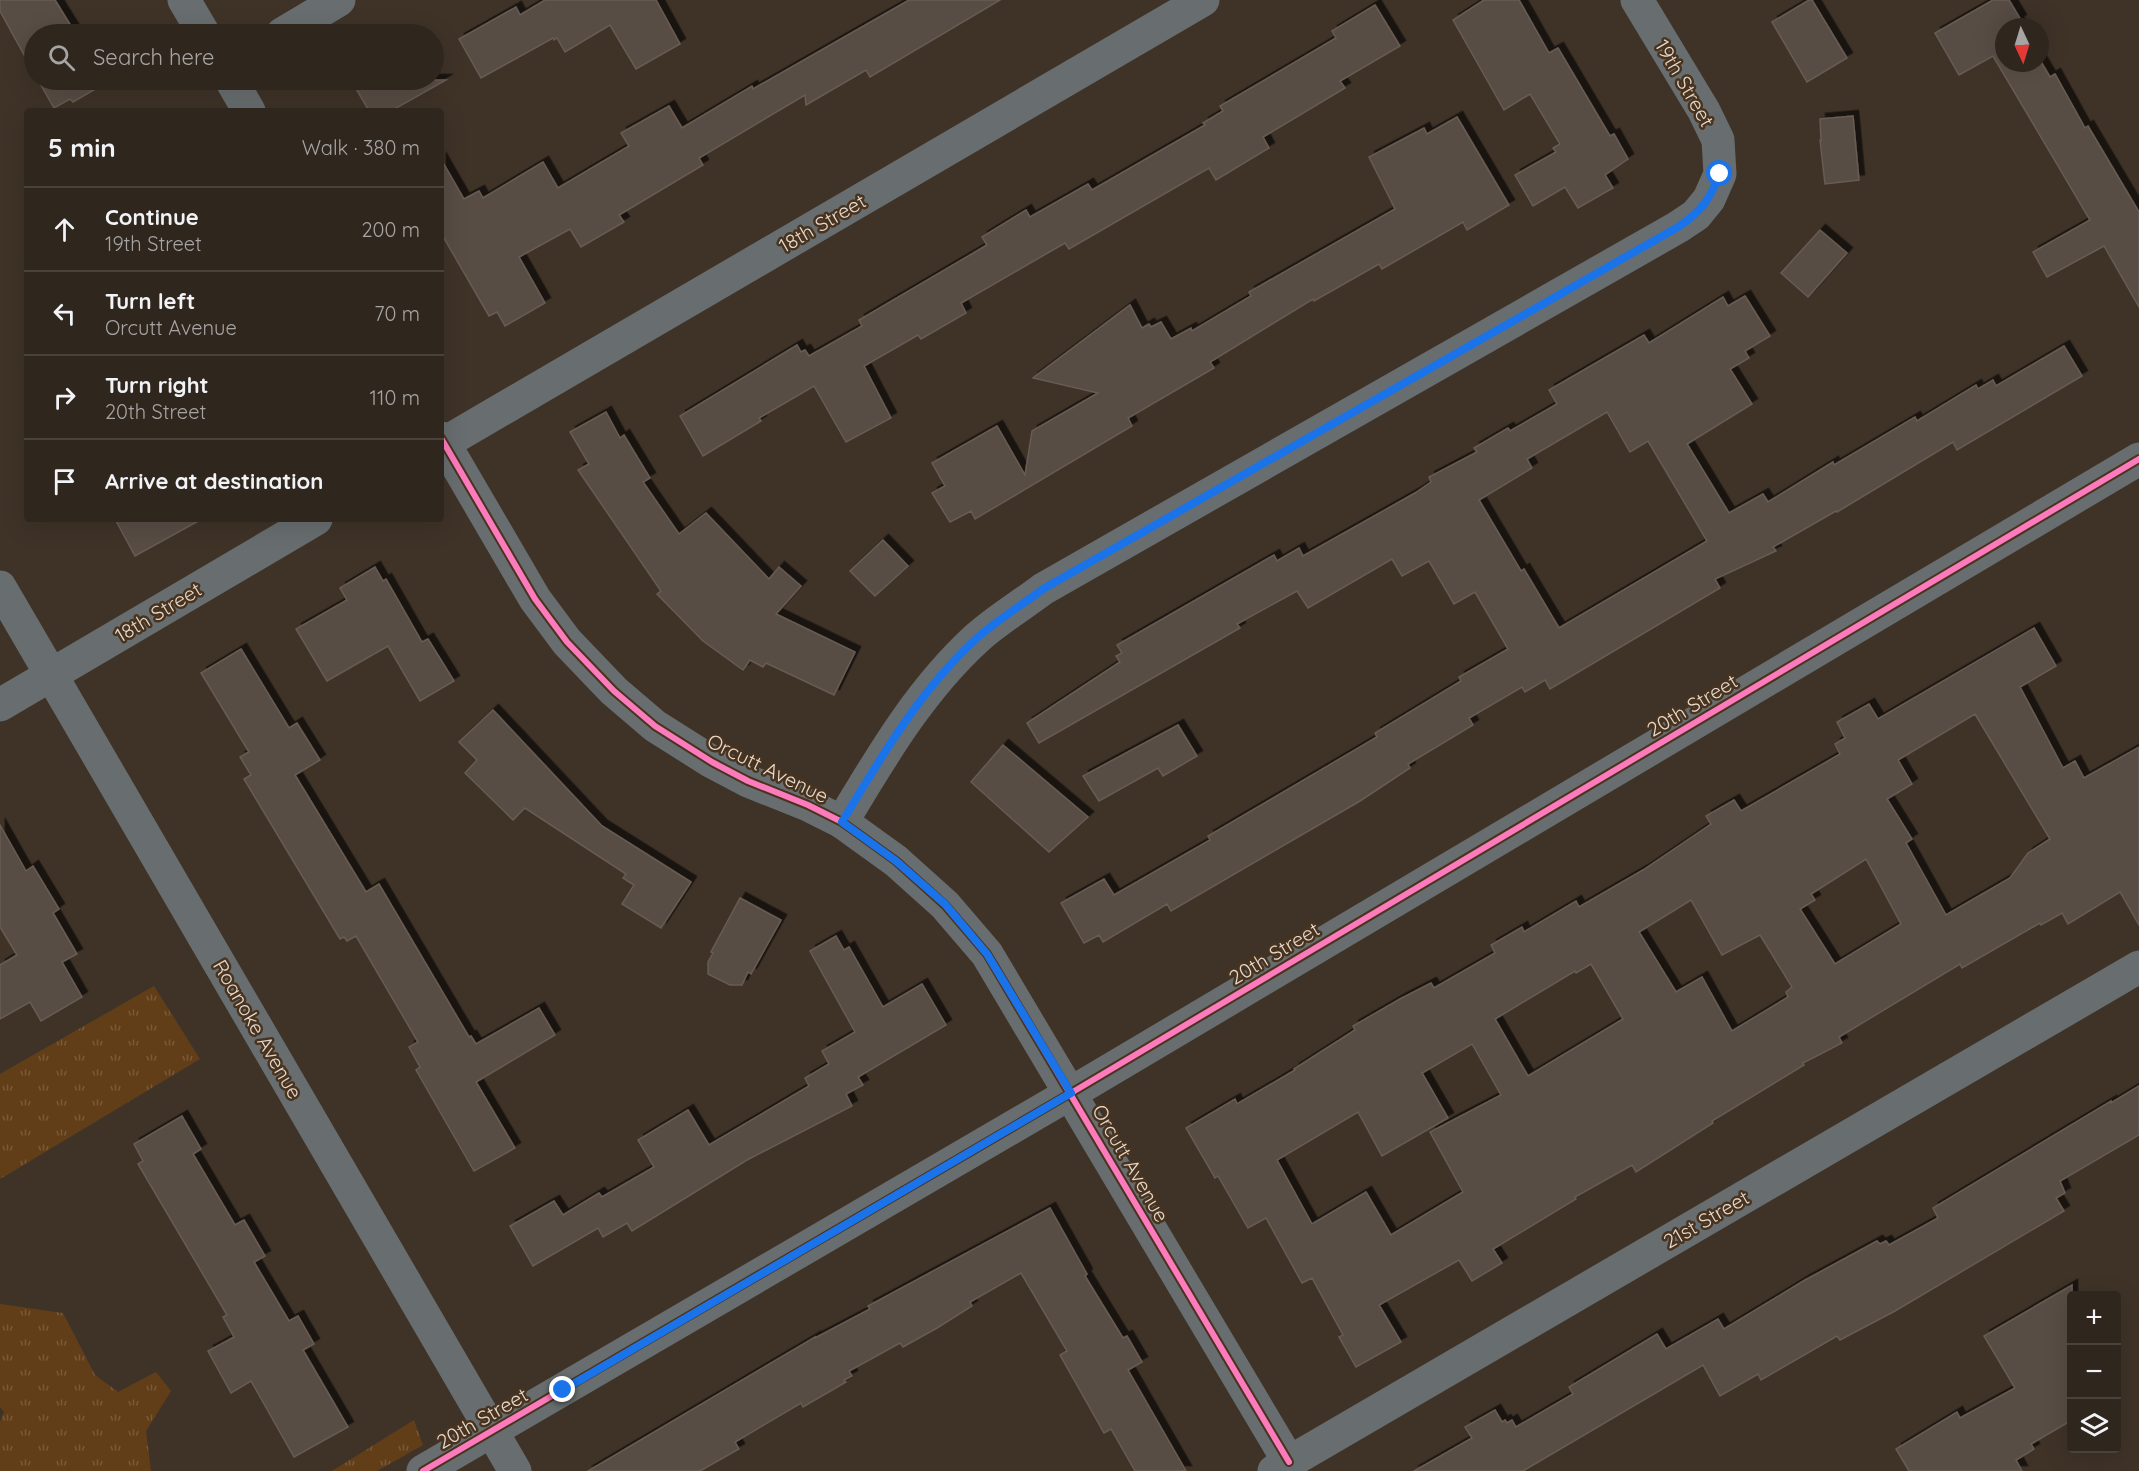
<!DOCTYPE html>
<html lang="en">
<head>
<meta charset="utf-8">
<style>
	:root { --surface:#2f261e; --page:#3b322b; --text:#f1f3f6; --muted:#a7a5a4; --line:#4a433c }
	body { margin:0; font-family:Quicksand,sans-serif; background:var(--page); color:var(--text) }
	.controls { position:absolute; right:18px; bottom:18px; display:grid; overflow:hidden; border-radius:6px; box-shadow:0 6px 24px #0002 }
	.controls button { width:54px; height:54px; display:grid; place-items:center; padding:0; border:0; border-bottom:2px solid var(--line); background:var(--surface); color:var(--text); font:30px sans-serif }
	.compass { position:absolute; left:1995px; top:18px; width:54px; height:54px; border-radius:50%; background:var(--surface); box-shadow:0 6px 24px #0002; rotate:176deg }
	.stop { position:absolute; width:18px; height:18px; margin:-14px; border:4px solid #1a73e8; border-radius:50%; background:#fff }
	.stop.end { background:#1a73e8; border-color:#fff; box-shadow:0 2px 6px #0008 }
	.list { margin:0; padding:0; list-style:none }
	h2 { display:flex; justify-content:space-between; align-items:center; height:78px; margin:0; padding:0 24px; font-size:26px }
	h2 small { font-size:20px; font-weight:400; color:var(--muted) }
	.list li { display:grid; grid-template-columns:39px 1fr auto; gap:18px; align-items:center; box-sizing:border-box; height:84px; padding:0 24px; border-top:2px solid var(--line) }
	.list b { display:block; font-size:22px; white-space:nowrap }
	.list p { margin:0; font-size:20px; white-space:nowrap; color:var(--muted) }
	.list em { font-size:20px; font-style:normal; color:var(--muted) }
	.icon { flex:none; width:33px; height:33px; fill:none; stroke:currentColor; stroke-width:2; stroke-linecap:round; stroke-linejoin:round }
	.map { position:relative; flex:none; width:2139px; height:1471px; overflow:hidden }
	.search { position:absolute; background:var(--surface); box-shadow:0 6px 24px #0002; left:24px; top:24px; width:420px; height:66px; display:flex; align-items:center; gap:15px; box-sizing:border-box; padding:0 21px; border-radius:33px; color:var(--muted); font-size:22px }
	.panel { position:absolute; background:var(--surface); box-shadow:0 6px 24px #0002; left:24px; top:108px; width:420px; height:414px; border-radius:6px }
	.map>svg:first-child { display:block }
	.grass { fill:url(#grass-tufts) }
	.building { fill:#584d44; stroke:#675c53; stroke-width:1.5; fill-rule:evenodd; filter:url(#shadow) }
	.lines { fill:none; stroke-linecap:round; stroke-linejoin:round }
	.minor { stroke:#686e6f; stroke-width:33 }
	.tertiary { stroke:#686e6f; stroke-width:33 }
	.cycleway-casing { stroke:#48331f; stroke-width:10 }
	.cycleway { stroke:#fd7abc; stroke-width:6 }
	.route { stroke:#1a73e8; stroke-width:8 }
	.labels { text-anchor:middle; dominant-baseline:central; stroke-width:5; stroke-linejoin:round; paint-order:stroke }
	.street-label { font-size:20px; fill:#e7d9ce; stroke:#48331f }
</style>
</head>
<body>
<div class="map">
<svg width="2139" height="1471" viewBox="0 0 2139 1471">
	<defs>
		<pattern id="grass-tufts" width="24" height="20" patternUnits="userSpaceOnUse" patternTransform="scale(1.5)"><rect width="24" height="20" fill="#623e18"/><path d="M3 7l-1-3M5 7V3M7 7l1-3M15 17l-1-3M17 17v-4M19 17l1-3" fill="none" stroke="#785938"/></pattern>
		<filter id="shadow"><feDropShadow dx="5.5" dy="-5.5" stdDeviation="0" flood-color="#0009"/></filter>
	</defs>
	<rect width="100%" height="100%" fill="#3f3328"/>
	<!-- grass -->
	<g class="grass">
		<path d="M154,986L200,1059L0,1179V1074Z"/>
		<path d="M0,1304L63,1313L95,1375L118,1392L156,1372L171,1391L146,1431L151,1471H0V1422L4,1412L0,1407Z"/>
		<path d="M414,1420L423,1445L377,1471H332Z"/>
	</g>
	<!-- building -->
	<g class="building">
		<path d="M0,0H55L76,34H34V73L0,11Z"/>
		<path d="M545,0H656L680,44L636,69L610,25L565,52L557,38L554,40L553,38L481,78L459,39L516,7L520,15Z"/>
		<path d="M909,0H1000L870,77L866,70L806,105L805,95L699,158L703,165L619,215L624,222L581,247L570,229L519,257L545,303L505,326L497,312L489,316L441,233V159L464,199L479,191L483,198L543,162L558,188L629,146L621,133L669,106L682,128L752,86L753,89Z"/>
		<path d="M1484,0H1519L1549,53L1558,48L1610,136L1614,134L1628,159L1605,175L1613,188L1578,208L1565,187L1533,206L1515,175L1556,152L1553,148L1560,144L1530,94L1504,110L1453,20Z"/>
		<path d="M1809,0H1812L1847,58L1807,82L1772,22Z"/>
		<path d="M1993,0H2009L2021,20L2018,22L2021,27H2004V63H2040V60L2050,77L2055,74L2085,128L2088,126L2139,212V307L2104,246L2047,277L2033,252L2090,220L1993,56L1959,75L1935,33Z"/>
		<path d="M1375,5L1400,46L1340,81L1345,88L1263,137L1269,148L1216,180L1209,168L1069,249L1065,243L961,303L966,313L921,339L918,335L864,366L891,418L846,442L814,386L759,418L761,421L703,456L680,416L797,345L801,352L805,350L809,356L862,326L859,320L987,245L982,237L1026,210L1030,217L1088,184L1092,190L1205,125L1203,123L1223,111L1220,106L1336,38L1332,31Z"/>
		<path d="M38,80H101L104,84L73,102L70,99L54,108Z"/>
		<path d="M351,80H446L391,111H369Z"/>
		<path d="M1853,116L1859,180L1825,184L1820,140H1821L1820,119Z"/>
		<path d="M1457,117L1509,205L1467,230L1463,222L1382,269L1379,264L1314,301L1313,299L1210,362L1214,368L1128,418L1132,426L975,519L971,511L950,522L932,493L945,486L932,463L997,426L1025,475L1032,431L1098,393L1033,378L1130,305L1142,328L1149,324L1151,327L1161,322L1171,339L1191,328L1192,331L1251,296L1249,292L1395,209L1369,157L1424,128L1427,134Z"/>
		<path d="M1820,230L1847,253L1808,297L1781,273Z"/>
		<path d="M1745,296L1770,336L1745,351L1749,358L1730,369L1752,404L1687,444L1729,513L1763,494L1768,502L1833,462L1834,465L1915,417L1917,421L1976,385L1978,389L1993,380L1996,386L2064,346L2082,376L1957,450L1953,442L1837,512L1836,511L1773,547L1776,551L1715,579L1720,588L1550,689L1545,680L1525,692L1522,687L1469,718L1473,725L1408,764L1410,768L1360,801L1171,911L1167,904L1103,942L1099,935L1084,943L1061,903L1104,879L1114,895L1210,840L1208,836L1377,737L1375,733L1461,681L1459,677L1508,649L1475,592L1454,604L1429,561L1402,576L1392,559L1308,608L1297,591L1237,624L1240,628L1039,743L1027,723L1120,662L1116,656L1122,653L1117,645L1274,555L1277,561L1299,548L1303,556L1415,493L1431,482L1429,477L1477,452L1474,448L1508,428L1510,431L1557,404L1549,390L1644,335L1649,343L1723,297L1728,306ZM1607,412L1630,452L1648,441L1707,541L1559,628L1524,569L1521,571L1479,500L1532,468L1527,459Z"/>
		<path d="M606,412L620,438L624,435L650,478L643,482L679,534L706,513L769,579L779,567L801,586L776,614L855,652L834,695L766,663L763,667L750,660L743,670L703,641L657,594L661,591L578,470L589,464L570,432Z"/>
		<path d="M115,519H202L135,556Z"/>
		<path d="M883,540L908,566L875,596L850,571Z"/>
		<path d="M375,567L383,581L386,579L422,642L428,639L454,681L420,701L388,646L327,681L296,629L347,600L340,588Z"/>
		<path d="M2034,628L2056,666L2020,687L2063,768L2075,761L2084,778L2139,747V925L2120,892L2068,924L2062,913L2041,925L2040,923L1962,968L1960,964L1839,1037L1842,1043L1803,1063L1804,1065L1712,1121L1713,1123L1636,1172L1632,1165L1575,1197L1576,1199L1493,1249L1502,1263L1472,1281L1459,1260L1379,1305L1401,1342L1356,1367L1339,1337L1343,1335L1312,1278L1302,1283L1266,1218L1248,1228L1218,1176L1215,1178L1186,1128L1235,1099L1237,1104L1295,1070L1294,1069L1355,1030L1353,1026L1400,999L1431,983L1434,988L1495,953L1491,945L1522,927L1524,932L1576,901L1579,907L1643,870L1711,824L1706,816L1734,800L1741,811L1840,754L1835,744L1845,738L1837,722L1869,704L1878,719ZM1975,714L2050,839L2028,853L2010,878L1946,915L1906,843L1912,839L1887,799L1912,784L1898,760ZM1866,859L1901,924L1835,964L1800,909L1815,900L1811,894ZM1691,900L1722,955L1760,935L1792,987L1786,992L1788,997L1732,1031L1702,977L1676,992L1639,932ZM1591,964L1623,1019L1528,1076L1495,1019L1575,971L1576,973ZM1472,1044L1501,1095L1430,1132L1463,1192L1391,1235L1366,1192L1312,1224L1277,1160L1358,1112L1382,1156L1448,1118L1422,1073Z"/>
		<path d="M241,649L289,728L297,723L320,760L295,775L366,892L379,884L469,1037L471,1036L476,1044L539,1008L555,1035L476,1082L515,1148L474,1171L416,1070L420,1067L409,1047L418,1042L356,936L347,941L344,937L340,939L244,779L251,775L240,757L249,752L201,673Z"/>
		<path d="M493,710L602,826L691,882L661,928L622,904L634,885L623,878L626,874L525,808L513,820L465,773L477,760L459,742Z"/>
		<path d="M1178,725L1197,756L1163,776L1158,768L1099,801L1083,776Z"/>
		<path d="M1003,745L1088,817L1049,852L971,782Z"/>
		<path d="M0,825L26,871L33,866L59,909L53,913L77,954L62,962L82,997L41,1021L30,1002L0,1019V965L17,955L0,927Z"/>
		<path d="M740,898L781,920L751,974L748,972L742,985H730L708,974V962L713,953L711,952Z"/>
		<path d="M836,936L844,950L849,947L883,1007L922,984L946,1025L858,1077L863,1085L846,1094L852,1106L747,1160L632,1231L627,1223L603,1237L598,1228L533,1266L510,1226L554,1201L563,1215L599,1193L602,1197L654,1167L638,1140L688,1110L709,1145L809,1086L805,1078L829,1064L822,1051L855,1032L810,951Z"/>
		<path d="M2139,1086V1135L2060,1181L2065,1193L2056,1198L2064,1211L1895,1311L1840,1340L1837,1336L1761,1380L1758,1374L1720,1396L1703,1365L1523,1471H1414L1472,1438L1465,1427L1495,1410L1502,1422L1505,1420L1507,1423L1512,1420L1516,1427L1573,1394L1569,1387L1657,1334L1666,1349L1718,1319L1724,1329L1805,1280L1877,1241L1880,1244L1886,1241L1889,1245L1938,1218L1933,1208L2111,1101V1103Z"/>
		<path d="M182,1116L201,1149L193,1154L235,1225L244,1220L265,1256L254,1262L289,1321L298,1316L314,1344L303,1350L348,1427L294,1457L251,1381L231,1393L208,1351L234,1337L223,1317L227,1315L138,1164L143,1161L134,1144Z"/>
		<path d="M1050,1208L1087,1274L1085,1276L1123,1338L1127,1336L1142,1362L1128,1370L1186,1471H1135L1111,1429L1104,1433L1060,1355L1067,1351L1021,1273L970,1302L972,1306L937,1328L903,1347L900,1343L849,1371L852,1376L844,1380L846,1382L803,1407L801,1403L735,1442L739,1449L700,1471H588L815,1337V1338L870,1309L868,1306Z"/>
		<path d="M2072,1285V1420L2031,1444L2034,1449L2016,1460L2022,1471H1909L1896,1449L1957,1412L1960,1418L2015,1388L1984,1336Z"/>
	</g>
	<g class="lines">
		<!-- minor -->
		<g class="minor">
			<path d="M184,0L204,34"/>
			<path d="M282,34L339,0"/>
			<path d="M231,80L249,111"/>
			<path d="M441,438L535,599L567,642L614,691L655,726L712,762L748,781L808,805L842,822L896,861L945,905L987,954L1289,1462"/>
			<path d="M441,445L1203,0"/>
			<path d="M0,705L316,519"/>
			<path d="M842,822C881,757 920,690 977,638C997,620 1022,605 1043,589L1678,227L1696,215L1709,199L1720,174L1718,140L1704,111L1637,0"/>
			<path d="M423,1471L1071,1093L2139,459"/>
			<path d="M1274,1471L2139,967"/>
		</g>
		<!-- tertiary -->
		<path class="tertiary" d="M0,587L515,1471"/>
		<defs>
			<g id="cycleway">
				<path d="M441,438L535,599L567,642L614,691L655,726L712,762L748,781L808,805L842,822L896,861L945,905L987,954L1289,1462"/>
				<path d="M423,1471L1071,1093L2139,459"/>
			</g>
		</defs>
		<!-- cycleway casing -->
		<use href="#cycleway" class="cycleway-casing"/>
		<!-- cycleway -->
		<use href="#cycleway" class="cycleway"/>
	</g>
	<g class="lines">
		<!-- route -->
		<path class="route" d="M563,1390L1071,1093L987,954L945,904L896,861L842,822C881,757 920,690 977,638C997,620 1022,605 1043,589L1678,227C1702,211 1709,200 1720,174"/>
	</g>
	<g class="labels">
		<!-- street labels -->
		<g class="street-label">
			<text transform="translate(1685 83) rotate(60)">19th Street</text>
			<text transform="translate(822 223) rotate(-30)">18th Street</text>
			<text transform="translate(158 612) rotate(-31)">18th Street</text>
			<text transform="translate(1692 705) rotate(-31)">20th Street</text>
			<text transform="translate(768 768) rotate(26)">Orcutt Avenue</text>
			<text transform="translate(1274 953) rotate(-31)">20th Street</text>
			<text transform="translate(258 1029) rotate(60)">Roanoke Avenue</text>
			<text transform="translate(1131 1163) rotate(60)">Orcutt Avenue</text>
			<text transform="translate(1706 1219) rotate(-30)">21st Street</text>
			<text transform="translate(482 1418) rotate(-30)">20th Street</text>
		</g>
	</g>
</svg>
<div class="controls">
<button>+</button>
<button>−</button>
<button><svg class="icon" aria-label="layers" viewBox="0 0 24 24"><path d="M12 4l9 5-9 5-9-5zM3 14l9 5 9-5"/></svg></button>
</div>
<svg class="compass" viewBox="-18 -18 36 36"><path d="M0-13l5 13h-10z" fill="#e53935"/><path d="M0 13l5-13h-10z" fill="#a7a5a4"/></svg>
<div class="stop" style="left:1720px;top:174px"></div>
<div class="stop end" style="left:563px;top:1390px"></div>
<div class="search"><svg class="icon" aria-label="search" viewBox="0 0 24 24"><circle cx="10" cy="10" r="6"/><path d="M15 15l6 6"/></svg>Search here</div>
<section class="panel">
<h2>5 min<small>Walk · 380 m</small></h2>
<ul class="list">
<li><svg class="icon" aria-label="ahead" viewBox="0 0 24 24"><path d="M12 20V5M6 11l6-6 6 6"/></svg><div><b>Continue</b><p>19th Street</p></div><em>200 m</em></li>
<li><svg class="icon" aria-label="left" viewBox="0 0 24 24"><path d="M17 20v-9H6M10 6l-5 5 5 5"/></svg><div><b>Turn left</b><p>Orcutt Avenue</p></div><em>70 m</em></li>
<li><svg class="icon" aria-label="right" viewBox="0 0 24 24"><path d="M7 20v-9h11M14 6l5 5-5 5"/></svg><div><b>Turn right</b><p>20th Street</p></div><em>110 m</em></li>
<li><svg class="icon" aria-label="arrive" viewBox="0 0 24 24"><path d="M6 21V4h12l-3 4 3 4H6"/></svg><div><b>Arrive at destination</b></div></li>
</ul>
</section>
</div>
</body>
</html>
